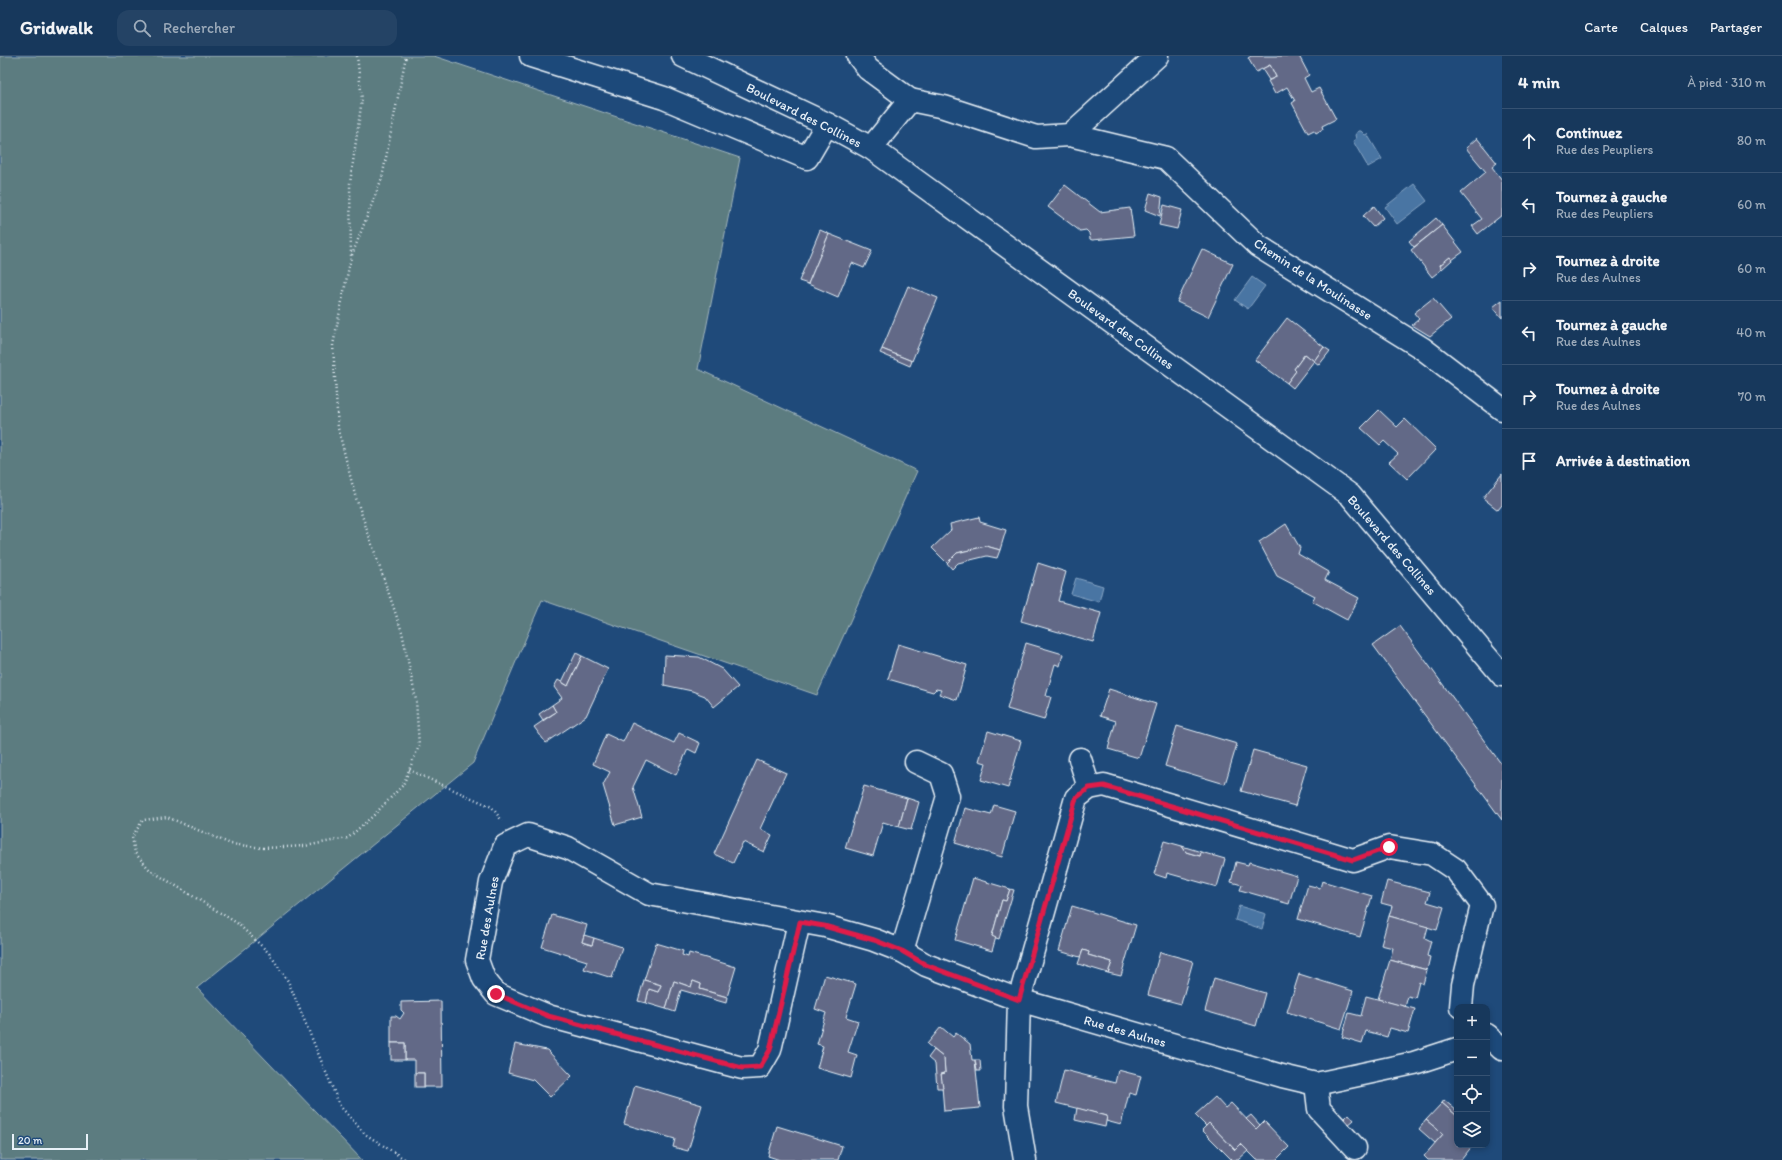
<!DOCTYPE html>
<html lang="fr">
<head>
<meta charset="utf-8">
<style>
	:root { --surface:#17385c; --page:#244365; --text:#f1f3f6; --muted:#9eacbb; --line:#365272 }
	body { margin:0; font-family:Itim,sans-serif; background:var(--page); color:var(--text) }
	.controls { position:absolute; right:12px; bottom:12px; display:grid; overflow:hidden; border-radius:8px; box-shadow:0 2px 6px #0003 }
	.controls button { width:36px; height:36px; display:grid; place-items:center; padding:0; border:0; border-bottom:1px solid var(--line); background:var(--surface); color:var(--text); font:20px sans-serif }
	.scale { position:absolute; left:12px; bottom:10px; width:76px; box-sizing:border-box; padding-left:4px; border:2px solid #e8f1f8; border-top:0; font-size:11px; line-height:14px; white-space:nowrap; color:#e8f1f8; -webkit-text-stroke:3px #1f4a7a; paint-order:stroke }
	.stop { position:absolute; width:12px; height:12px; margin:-9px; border:3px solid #e11d48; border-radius:50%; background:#fff }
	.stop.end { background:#e11d48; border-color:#fff; box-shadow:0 1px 4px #0008 }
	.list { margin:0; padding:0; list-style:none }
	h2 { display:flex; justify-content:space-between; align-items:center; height:52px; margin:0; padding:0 16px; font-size:17px }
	h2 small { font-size:13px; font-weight:400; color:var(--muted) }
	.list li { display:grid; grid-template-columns:26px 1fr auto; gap:12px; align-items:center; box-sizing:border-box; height:64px; padding:0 16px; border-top:1px solid var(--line) }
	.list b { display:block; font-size:15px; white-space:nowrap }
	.list p { margin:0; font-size:13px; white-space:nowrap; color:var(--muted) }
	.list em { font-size:13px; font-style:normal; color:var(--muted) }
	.icon { flex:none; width:22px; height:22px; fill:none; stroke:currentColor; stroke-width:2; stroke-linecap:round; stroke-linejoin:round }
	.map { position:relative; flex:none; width:1502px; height:1104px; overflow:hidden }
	header { display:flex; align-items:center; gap:24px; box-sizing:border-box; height:56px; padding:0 20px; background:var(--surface); border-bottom:1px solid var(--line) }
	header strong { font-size:19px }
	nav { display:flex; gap:22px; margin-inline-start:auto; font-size:14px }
	.search { width:280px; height:36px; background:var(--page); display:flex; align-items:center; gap:10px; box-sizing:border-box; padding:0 14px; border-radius:12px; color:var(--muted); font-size:15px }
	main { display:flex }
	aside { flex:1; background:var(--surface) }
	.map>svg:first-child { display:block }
	.green { fill:#5b7b80; stroke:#a2b6bc }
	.water { fill:#4874a3; stroke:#88a6c5 }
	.building { fill:#626987; stroke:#e8f1f8 }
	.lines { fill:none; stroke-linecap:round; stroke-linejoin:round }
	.minor-casing { stroke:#e8f1f8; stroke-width:25 }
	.path { stroke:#e8f1f8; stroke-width:2.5; stroke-dasharray:1 3; stroke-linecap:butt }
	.minor { stroke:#1f4a7a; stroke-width:22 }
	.route { stroke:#e11d48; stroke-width:5 }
	.labels { text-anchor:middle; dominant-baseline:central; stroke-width:3; stroke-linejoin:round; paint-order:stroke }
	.street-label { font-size:13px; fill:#e8f1f8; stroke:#1f4a7a }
</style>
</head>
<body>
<header>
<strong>Gridwalk</strong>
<div class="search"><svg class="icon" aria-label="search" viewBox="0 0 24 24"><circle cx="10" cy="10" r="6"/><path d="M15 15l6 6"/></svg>Rechercher</div>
<nav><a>Carte</a><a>Calques</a><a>Partager</a></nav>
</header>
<main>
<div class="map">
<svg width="1502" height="1104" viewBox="0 0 1502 1104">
	<rect width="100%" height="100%" fill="#1f4a7a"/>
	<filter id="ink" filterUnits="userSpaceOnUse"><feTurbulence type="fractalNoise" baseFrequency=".025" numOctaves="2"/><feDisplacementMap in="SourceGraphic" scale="8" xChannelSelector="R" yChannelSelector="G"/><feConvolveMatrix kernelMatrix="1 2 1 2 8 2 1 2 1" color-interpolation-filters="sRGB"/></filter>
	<g filter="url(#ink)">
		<!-- green -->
		<path class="green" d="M0,0H434L740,102L698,313L917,415L817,639L542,544L473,707L197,932L362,1104H0Z"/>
		<!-- water -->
		<g class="water">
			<path d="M1358,75H1361L1365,79L1367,78L1382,103L1368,111L1353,85L1356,83L1355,79Z"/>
			<path d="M1414,128L1427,145L1397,168L1385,151Z"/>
			<path d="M1252,221L1265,230L1248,253L1235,244Z"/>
			<path d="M1076,522L1103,530L1099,546L1071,538Z"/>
			<path d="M1239,850L1266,858L1262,873L1235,864Z"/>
		</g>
		<!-- building -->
		<g class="building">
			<path d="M1251,0H1299L1309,19L1304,22L1311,36L1319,32L1336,63L1322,70L1323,73L1316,77L1314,74L1308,77L1292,47L1295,45L1287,31L1275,38L1268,25L1276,21L1270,9L1256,16L1248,2Z"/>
			<path d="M1270,9L1276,21L1269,24L1262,13Z"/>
			<path d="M1477,82L1497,107L1492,111L1502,124V159L1478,178L1472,170L1482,163L1461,137L1486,116L1466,92Z"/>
			<path d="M1065,129L1100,156L1130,152L1134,180L1092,184L1090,183L1089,177L1086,174L1080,175L1048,151Z"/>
			<path d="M1150,137L1162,141L1160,160L1145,154Z"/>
			<path d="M1164,149L1182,154L1177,173L1159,169Z"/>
			<path d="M1374,150L1383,162L1373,171L1363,160Z"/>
			<path d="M1436,162L1442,169L1414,191L1409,185Z"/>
			<path d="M1442,169L1463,196L1452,204L1450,201L1440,209L1442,213L1432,221L1411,194Z"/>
			<path d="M820,174L829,178L808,228L799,225Z"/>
			<path d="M829,178L872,195L864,212L852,207L838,241L808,228Z"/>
			<path d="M1202,193L1233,208L1208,261L1177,246Z"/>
			<path d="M1450,201L1452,204L1442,213L1440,209Z"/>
			<path d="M908,230L938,242L912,305L882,293Z"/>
			<path d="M1433,242L1451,263L1430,280L1412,269L1419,263L1414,257Z"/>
			<path d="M1502,244V262L1493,251Z"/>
			<path d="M1287,262L1324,291L1314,305L1305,298L1294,313L1296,315L1287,327L1255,304Z"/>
			<path d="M1324,291L1330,295L1319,309L1314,305Z"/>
			<path d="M882,293L912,305L910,310L880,297Z"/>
			<path d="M1305,298L1314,305L1293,332L1287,327L1296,315L1294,313Z"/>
			<path d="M1379,354L1397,371L1405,363L1436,393L1407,423L1389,406L1398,398L1384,385L1380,389L1361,372Z"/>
			<path d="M1502,418V449L1498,454L1483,442Z"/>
			<path d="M979,461L980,466L1006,474L1000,494L986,490L957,497L947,507L932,492L951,474L950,468Z"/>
			<path d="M1286,468L1300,492L1298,498L1329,516L1325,524L1359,542L1347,564L1312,545L1315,540L1277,520L1259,486Z"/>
			<path d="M986,490L1000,494L997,502L987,500L958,507L952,513L947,507L957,497Z"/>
			<path d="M1038,507L1066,516L1058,545L1101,557L1093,586L1021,565Z"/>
			<path d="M1400,570L1502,709V764L1373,589Z"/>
			<path d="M1026,587L1063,598L1060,610L1055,608L1046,640L1051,641L1044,664L1007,653Z"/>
			<path d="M898,588L967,609L957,644L939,638L941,634L936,633L933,636L888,623Z"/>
			<path d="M576,597L582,600L568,630L562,626Z"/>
			<path d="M665,599L699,601L722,613L738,631L714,651L705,640L692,635L664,629Z"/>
			<path d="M582,600L608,613L586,660L546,687L534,671L556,656L552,649L562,642L554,631L558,624L568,630Z"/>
			<path d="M1109,633L1156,648L1139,702L1108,693L1116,665L1100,660Z"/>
			<path d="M552,649L556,656L543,664L539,658Z"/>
			<path d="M632,667L674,687L679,677L700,687L696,697L688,693L676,719L646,704L633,731L642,761L615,769L603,729L610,716L593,708L606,678L623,686Z"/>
			<path d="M1177,670L1237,688L1225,728L1165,710Z"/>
			<path d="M988,675L1021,685L1008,732L981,724L986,707L979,705Z"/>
			<path d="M1253,694L1307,709L1295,750L1241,735Z"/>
			<path d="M757,704L786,717L760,773L772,779L764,796L743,786L733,807L714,798Z"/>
			<path d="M864,730L907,742L899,771L883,766L873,800L845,792Z"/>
			<path d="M907,742L919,746L911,774L899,771Z"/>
			<path d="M994,749L1015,755L1002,801L955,787L965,752L991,759Z"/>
			<path d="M1164,785L1182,790L1186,796L1200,800L1201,796L1225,803L1217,831L1167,817L1166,822L1154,818Z"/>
			<path d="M1182,790L1201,796L1200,800L1186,796Z"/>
			<path d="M1236,806L1248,809L1249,806L1297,820L1289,848L1240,834L1242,829L1231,826Z"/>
			<path d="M973,822L1010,833L1006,845L1002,844L992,880L996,881L992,895L955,884Z"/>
			<path d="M1322,825L1372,840L1360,881L1298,863L1308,829L1320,832Z"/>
			<path d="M1387,825L1430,836L1427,846L1444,851L1437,874L1389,860L1392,850L1381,847Z"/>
			<path d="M1010,833L1014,834L999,883L996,882L992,880L1002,844L1006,845Z"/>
			<path d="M1072,850L1136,869L1121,920L1108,917L1112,906L1088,899L1089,896L1083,894L1080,901L1059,895Z"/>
			<path d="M552,859L587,869L582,886L592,889L594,882L622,891L612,922L584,913L587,905L542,891Z"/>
			<path d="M1389,860L1428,871L1425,882L1431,885L1427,900L1430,901L1427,914L1390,904L1393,892L1381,889Z"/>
			<path d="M584,879L594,882L592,889L582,886Z"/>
			<path d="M656,887L683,895L682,899L688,901L689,897L736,911L727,941L700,933L701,928L693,925L691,931L674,925L666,953L646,947L649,933L658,936L661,929L644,924Z"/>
			<path d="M1083,894L1089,896L1088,899L1112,906L1108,917L1078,908Z"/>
			<path d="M1160,896L1193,905L1181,948L1148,939Z"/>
			<path d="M1390,904L1427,914L1423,928L1419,926L1415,942L1408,940L1405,951L1378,943Z"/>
			<path d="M1299,918L1353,935L1341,973L1287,956Z"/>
			<path d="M825,919L856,928L846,961L858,965L848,996L857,999L851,1022L817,1012L823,990L817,988L826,957L815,953Z"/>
			<path d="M1214,922L1265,937L1256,970L1205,955Z"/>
			<path d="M644,924L661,929L658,936L649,933L646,947L638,945Z"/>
			<path d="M674,925L691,931L693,925L701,928L700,933L727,941L726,947L681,934L675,956L666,953Z"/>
			<path d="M1366,940L1415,953L1408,977L1390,972L1387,981L1366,975L1362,987L1342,981L1349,957L1361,960Z"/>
			<path d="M441,945L442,1031H424V1017H415V1004H405V987H391V960H396L400,963L404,957L401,954V946Z"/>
			<path d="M941,971L953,981L956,977L970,988L972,1004H975L980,1052L944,1055L941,1018L945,1017L944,1002L927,988Z"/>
			<rect x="391" y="987" width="14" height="17"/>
			<path d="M515,988L547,994L572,1020L550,1041L533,1024L508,1017Z"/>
			<path d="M934,994L944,1002L945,1017L941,1018L943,1032H937L935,1008L928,1002Z"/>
			<path d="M975,1004H980L981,1015H977Z"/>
			<path d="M1064,1014L1115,1027L1118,1014L1141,1020L1136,1039L1129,1037L1121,1069L1106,1065L1107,1060L1056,1047Z"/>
			<rect x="415" y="1017" width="9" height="14"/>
			<path d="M635,1029L702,1049L688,1095L673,1091L675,1083L624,1068Z"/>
			<path d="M1215,1041L1225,1052L1231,1047L1256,1073L1264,1065L1289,1091L1276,1104H1257L1241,1088L1235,1094L1209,1067L1206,1070L1195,1059Z"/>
			<path d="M1444,1044L1457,1055V1060L1442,1047Z"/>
			<path d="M1442,1047L1457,1060V1089H1473L1461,1104H1428L1424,1100L1443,1078L1426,1064Z"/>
			<path d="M1077,1052L1107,1060L1105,1071L1075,1064Z"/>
			<path d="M1349,1058L1354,1064L1348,1069L1343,1064Z"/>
			<path d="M1251,1059L1260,1069L1256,1073L1246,1063Z"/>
			<path d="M1426,1064L1443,1078L1435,1087L1419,1073Z"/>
			<path d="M1209,1067L1235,1094L1241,1088L1248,1095L1238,1104H1232L1202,1074Z"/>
			<path d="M777,1070L842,1090L838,1104H780L768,1100Z"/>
		</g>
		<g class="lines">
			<defs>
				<g id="minor">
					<path d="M531,0L664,42L807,102L827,68"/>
					<path d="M683,0L827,68L871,92L1350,439L1502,619"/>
					<path d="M858,0L868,13L910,44"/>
					<path d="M1070,79L1157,0"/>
					<path d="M871,92L910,44L944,51L1036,81L1070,79L1166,102L1258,190L1422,292L1502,353"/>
					<path d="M1080,703L1089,732"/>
					<path d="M799,866L770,994L760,1011L742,1012L548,960L496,938L484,923L477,904L491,826L505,790L528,779L568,792L649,838L825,870L874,884L902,895L926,909L1019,944L1282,1020L1316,1028L1414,1007L1457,993"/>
					<path d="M902,895L948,740L941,718L916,706"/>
					<path d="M1487,979L1502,993"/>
					<path d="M1316,1028L1319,1053L1355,1092"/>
					<path d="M1025,1104L1016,1050L1019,944L1076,742L1089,732L1104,729L1353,804L1389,791L1432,798L1456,814L1482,849L1463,929L1461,951"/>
				</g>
			</defs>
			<!-- minor casing -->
			<use href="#minor" class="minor-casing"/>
			<!-- path -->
			<g class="path">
				<path d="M357,0L362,43L350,127L351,201L333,289L338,372L355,439L402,576L416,644L419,690L403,729L374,759L348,782L305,790L264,792L231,788L167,761L143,764L132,781L135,797L150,814L237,867L269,897L288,925L340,1050L365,1078L406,1104"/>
				<path d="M352,199L382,122L406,0"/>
				<path d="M409,714L492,751L502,765"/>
			</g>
			<!-- minor -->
			<use href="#minor" class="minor"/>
		</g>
	</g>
	<g class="lines" filter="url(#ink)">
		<!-- route -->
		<path class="route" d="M496,938L548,960L742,1012L760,1011L770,994L800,866L824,870L874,884L902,895L926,909L1019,944L1076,742L1089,732L1104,730L1353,804L1389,791"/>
	</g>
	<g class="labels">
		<!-- street labels -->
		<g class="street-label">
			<text transform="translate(804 59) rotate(27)">Boulevard des Collines</text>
			<text transform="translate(1313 223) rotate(33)">Chemin de la Moulinasse</text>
			<text transform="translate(1121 273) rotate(36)">Boulevard des Collines</text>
			<text transform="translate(1392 489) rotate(49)">Boulevard des Collines</text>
			<text transform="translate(487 862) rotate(-80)">Rue des Aulnes</text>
			<text transform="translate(1125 975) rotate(16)">Rue des Aulnes</text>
		</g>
	</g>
</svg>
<div class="controls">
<button>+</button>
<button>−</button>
<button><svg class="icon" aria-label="locate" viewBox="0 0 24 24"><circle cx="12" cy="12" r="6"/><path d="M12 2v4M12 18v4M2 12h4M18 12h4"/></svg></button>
<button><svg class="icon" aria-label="layers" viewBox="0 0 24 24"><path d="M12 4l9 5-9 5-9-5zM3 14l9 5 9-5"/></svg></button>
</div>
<div class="scale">20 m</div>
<div class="stop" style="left:1389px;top:791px"></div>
<div class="stop end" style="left:496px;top:938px"></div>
</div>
<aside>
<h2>4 min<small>À pied · 310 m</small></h2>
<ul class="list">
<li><svg class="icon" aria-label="ahead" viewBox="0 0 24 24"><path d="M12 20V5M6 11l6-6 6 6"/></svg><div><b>Continuez</b><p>Rue des Peupliers</p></div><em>80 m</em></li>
<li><svg class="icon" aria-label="left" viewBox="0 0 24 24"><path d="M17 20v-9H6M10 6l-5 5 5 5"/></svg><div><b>Tournez à gauche</b><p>Rue des Peupliers</p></div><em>60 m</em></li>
<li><svg class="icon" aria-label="right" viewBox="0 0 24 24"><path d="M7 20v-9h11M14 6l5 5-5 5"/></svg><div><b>Tournez à droite</b><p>Rue des Aulnes</p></div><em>60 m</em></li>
<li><svg class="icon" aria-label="left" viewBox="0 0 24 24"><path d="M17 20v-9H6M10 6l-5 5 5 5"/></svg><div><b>Tournez à gauche</b><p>Rue des Aulnes</p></div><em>40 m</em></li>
<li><svg class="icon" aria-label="right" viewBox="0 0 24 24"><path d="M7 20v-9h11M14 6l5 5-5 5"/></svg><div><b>Tournez à droite</b><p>Rue des Aulnes</p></div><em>70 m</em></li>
<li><svg class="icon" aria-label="arrive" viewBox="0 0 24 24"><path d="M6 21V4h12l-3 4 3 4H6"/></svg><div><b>Arrivée à destination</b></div></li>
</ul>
</aside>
</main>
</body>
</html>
